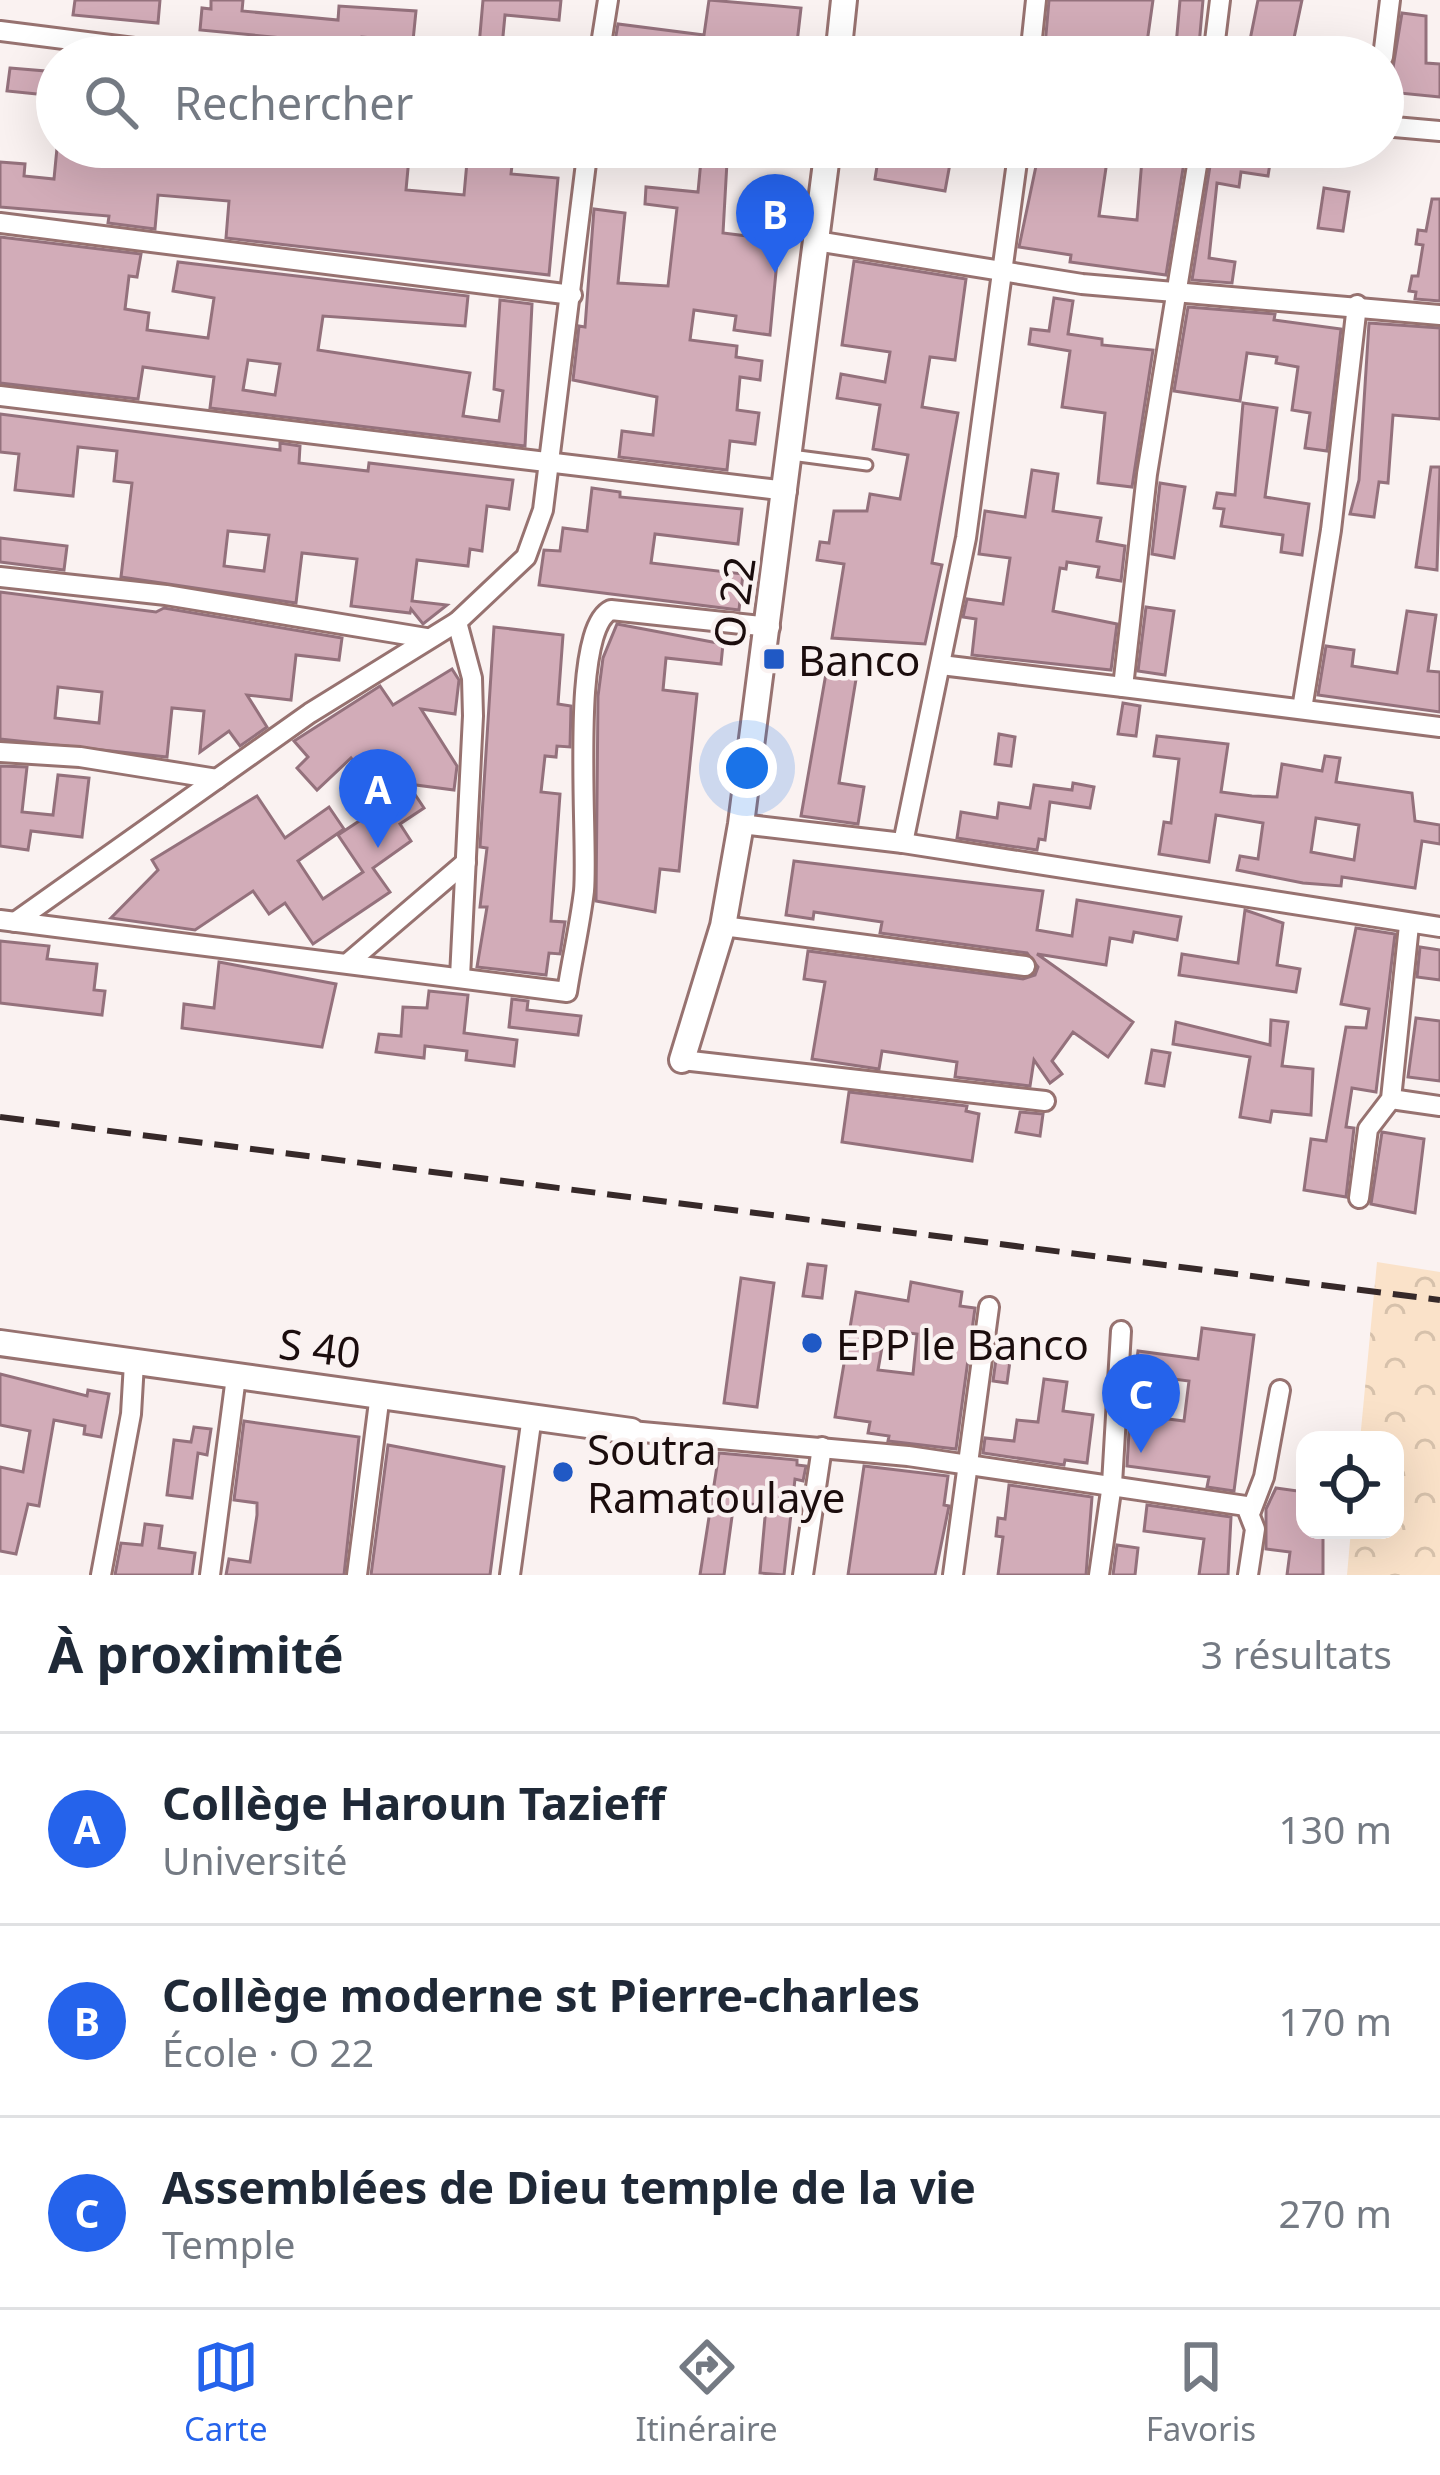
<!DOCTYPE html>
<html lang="fr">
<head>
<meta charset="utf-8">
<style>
	:root { --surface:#fff; --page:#f2f2f3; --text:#1f2937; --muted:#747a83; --line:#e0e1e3; --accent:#2563eb }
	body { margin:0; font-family:"Noto Sans",sans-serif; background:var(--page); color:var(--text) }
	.controls { position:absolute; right:36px; bottom:36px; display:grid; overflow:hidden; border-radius:24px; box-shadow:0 12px 48px #0002 }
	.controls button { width:108px; height:108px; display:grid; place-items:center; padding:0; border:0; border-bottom:3px solid var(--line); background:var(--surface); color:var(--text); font:60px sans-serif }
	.you { position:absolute; left:747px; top:768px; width:42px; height:42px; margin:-30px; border:9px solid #fff; border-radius:50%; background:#1a73e8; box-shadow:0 0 0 18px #1a73e833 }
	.badge { display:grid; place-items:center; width:78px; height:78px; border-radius:50%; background:var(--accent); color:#fff; font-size:39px; font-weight:700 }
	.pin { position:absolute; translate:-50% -99px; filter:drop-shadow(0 3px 6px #0008) }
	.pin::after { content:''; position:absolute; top:63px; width:42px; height:36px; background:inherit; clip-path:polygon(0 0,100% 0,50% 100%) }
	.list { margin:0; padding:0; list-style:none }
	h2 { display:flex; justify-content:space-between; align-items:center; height:156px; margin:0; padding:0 48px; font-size:51px }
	h2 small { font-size:39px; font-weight:400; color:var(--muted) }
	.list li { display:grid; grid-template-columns:78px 1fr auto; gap:36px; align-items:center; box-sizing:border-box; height:192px; padding:0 48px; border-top:3px solid var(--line) }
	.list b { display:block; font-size:45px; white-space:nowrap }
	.list p { margin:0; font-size:39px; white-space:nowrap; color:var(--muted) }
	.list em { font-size:39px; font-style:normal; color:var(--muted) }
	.icon { flex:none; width:66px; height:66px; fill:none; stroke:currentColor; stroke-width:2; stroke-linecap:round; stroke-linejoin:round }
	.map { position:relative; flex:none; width:1440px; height:1575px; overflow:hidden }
	.search { position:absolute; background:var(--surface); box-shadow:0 12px 48px #0002; left:36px; right:36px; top:36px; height:132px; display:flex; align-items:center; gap:30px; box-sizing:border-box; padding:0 42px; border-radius:66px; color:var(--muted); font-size:45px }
	.sheet { height:732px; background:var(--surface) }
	nav { display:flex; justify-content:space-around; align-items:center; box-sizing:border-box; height:168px; border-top:3px solid var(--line); background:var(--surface); font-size:33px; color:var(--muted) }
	nav a { display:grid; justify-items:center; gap:6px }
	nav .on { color:var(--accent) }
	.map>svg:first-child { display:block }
	.park { fill:url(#park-crowns) }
	.building { fill:#d2acb8; stroke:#94717c; stroke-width:3; fill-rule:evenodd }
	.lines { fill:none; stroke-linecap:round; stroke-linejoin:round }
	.service-casing { stroke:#977270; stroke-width:15 }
	.minor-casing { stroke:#977270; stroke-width:24 }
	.tertiary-casing { stroke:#977270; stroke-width:30 }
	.service { stroke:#fff; stroke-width:9 }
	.minor { stroke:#fff; stroke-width:18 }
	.tertiary { stroke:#fff; stroke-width:24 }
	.rail { stroke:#362929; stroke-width:6; stroke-dasharray:24 12; stroke-linecap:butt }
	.poi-dot { fill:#2059c5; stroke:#faf2f1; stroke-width:4.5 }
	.labels { text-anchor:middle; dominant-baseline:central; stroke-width:9; stroke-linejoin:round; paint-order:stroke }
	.street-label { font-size:42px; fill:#1b0d0d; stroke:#faf2f1 }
	.poi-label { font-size:42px; fill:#1b0d0d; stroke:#faf2f1; text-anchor:start }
</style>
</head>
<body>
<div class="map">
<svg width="1440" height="1575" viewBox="0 0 1440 1575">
	<defs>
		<pattern id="park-crowns" width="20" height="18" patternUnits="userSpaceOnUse" patternTransform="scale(3)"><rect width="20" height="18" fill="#fae2c9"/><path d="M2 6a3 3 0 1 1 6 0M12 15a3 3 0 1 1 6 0" fill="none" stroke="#d6c1ab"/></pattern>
	</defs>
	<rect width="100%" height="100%" fill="#faf2f1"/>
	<!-- park -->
	<path class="park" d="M1377,1262L1440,1272V1575H1347L1351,1530H1395V1440H1360Z"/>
	<!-- building -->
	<g class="building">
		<path d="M75,0H160L158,23L73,15Z"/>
		<path d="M211,0H243L242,11L338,20L339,6L416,11L413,41L362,37L361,51L335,49L336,43L200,30L202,8L211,9Z"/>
		<path d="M483,0H561L559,20L505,15L501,57H478Z"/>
		<path d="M709,0L801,8L797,43L775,40L773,57H703L614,47L618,24L704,35Z"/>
		<path d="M1049,0H1153L1145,57H1044Z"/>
		<path d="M1180,0H1203L1198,57H1175Z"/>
		<path d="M1258,0H1302L1290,57H1262L1264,42L1250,40Z"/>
		<path d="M1402,13L1426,16V63L1440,64V97L1389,92Z"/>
		<path d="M10,68L57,72V96L7,91Z"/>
		<path d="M410,147L406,190L464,195L467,162L428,158L429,147H514L511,174L558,178L549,275L226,238L229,201L158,195L155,229L108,223L109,216L0,207V162L25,164L24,176L54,179L57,148Z"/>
		<path d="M880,147H953L945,191L875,179Z"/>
		<path d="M1040,147H1109L1099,216L1137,220L1143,147L1186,150L1166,275L1070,262L1071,255L1019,247Z"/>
		<path d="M1213,147L1271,157L1268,176L1241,172L1239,187L1217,183L1209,258L1235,262L1232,283L1192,280Z"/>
		<path d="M701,160L727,162L723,233L779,240L770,335L734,330L736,316L694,310L690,340L737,346L736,357L762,361L760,380L740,377L737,410L759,413L755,444L730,441L727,470L619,457L622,431L653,435L657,397L573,380L579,326L585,327L594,209L625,213L618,283L668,286L677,208L645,204L646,187L698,192Z"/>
		<path d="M1324,188L1349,192L1343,231L1318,228Z"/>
		<path d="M1432,199H1440V301L1415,299L1416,292L1409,291L1412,276H1418L1423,245L1416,244L1418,230L1426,231Z"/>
		<path d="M0,237L141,254L137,277L129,276L125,309L149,313L147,330L208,338L214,298L173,291L178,262L468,296L465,326L323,316L318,350L470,373L463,416L499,421L503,391L494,389L500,300L532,304L525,446L210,408L214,377L143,367L138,399L0,383ZM248,360L280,364L275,395L243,390Z"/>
		<path d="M854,261L966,279L955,360L930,357L922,407L958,413L932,563L942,565L925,644L832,638L844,564L817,560L820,542L829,543L834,511H867L870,494L900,499L908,455L873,449L880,405L837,398L841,374L885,382L890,352L842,345Z"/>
		<path d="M1054,298L1073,301L1068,334L1102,339V345L1153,350L1132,487L1098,483L1105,413L1062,407L1070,351L1029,344L1031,329L1049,331Z"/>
		<path d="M1188,307L1275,314L1274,320L1341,329L1327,451L1305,448L1310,413L1292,410L1298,367L1276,363L1277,357L1247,353L1240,401L1174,391Z"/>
		<path d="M1369,323L1440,328V419L1393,415L1388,483L1379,482L1374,517L1350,514L1359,480Z"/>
		<path d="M1243,403L1277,408L1265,497L1309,504L1302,555L1281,552L1283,535L1221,526L1224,509L1214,508L1217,493L1235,495Z"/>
		<path d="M0,414L280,450V443L300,446L299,463L368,471L369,463L513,480L509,509L487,506L482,551L470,549L468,566L417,560L412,601L447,605L423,624L411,609L410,613L351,606L357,559L302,553L296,603L121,577L132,483L114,481L117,451L78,447L73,496L15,490L19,454L0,452ZM228,531L269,535L264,571L224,566Z"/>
		<path d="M1431,467H1440L1437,570L1416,567Z"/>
		<path d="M1032,470L1058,474L1053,511L1101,518L1097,541L1125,546L1121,581L1097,577L1099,567L1067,562L1066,569L1060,568L1053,611L1117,624L1111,670L972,655L976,619L963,617L967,599L1003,604L1010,558L979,554L985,511L1025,517Z"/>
		<path d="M1160,483L1185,487L1174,558L1152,554Z"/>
		<path d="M592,488L620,492V497L742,509L738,544L655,534L651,563L743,574L739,610L539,585L544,550L560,551L563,528L587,531Z"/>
		<path d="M0,538L67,546L64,570L0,562Z"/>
		<path d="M0,592L156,612L164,608L342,638L339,660L296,655L291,700L247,695L267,727L240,746L229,731L200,752L204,711L172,708L167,757L0,739ZM58,687L102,692L99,723L55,718Z"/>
		<path d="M1146,607L1174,611L1165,675L1138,671Z"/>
		<path d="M1407,611L1436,615L1428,671L1440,672V712L1318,695L1326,646L1354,650L1352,666L1397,673Z"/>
		<path d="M617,624L723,644L721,664L666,658L663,690L697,694L679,871L660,869L655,912L596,901L598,696L603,658Z"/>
		<path d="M494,627L563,635L558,704L571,706L570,747L557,746L556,757L545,756L541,792L560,794L551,921L565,922L560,954L549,953L546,975L477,967L487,907H480L487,848L480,847Z"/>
		<path d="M828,662L858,667L839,783L864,787L858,824L801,816Z"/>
		<path d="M452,669L459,680L455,714L421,709L457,766L454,790L408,784L424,808L400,824L411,841L373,868L390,892L313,944L285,903L269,914L253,891L195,930L111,918L158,870L152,860L257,796L285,838L329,807L344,829L298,861L323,899L363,872L338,835L388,802L366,765L360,769L351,758L317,790L297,768L308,757L294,741L380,686L393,705Z"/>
		<path d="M1123,703L1140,706L1136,736L1118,734Z"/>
		<path d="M999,734L1015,737L1011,766L995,764Z"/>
		<path d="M1157,736L1228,744L1221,792L1252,796L1277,797L1282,764L1322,771L1325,756L1340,758L1336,782L1412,793L1415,821L1440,825V844L1422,841L1415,888L1342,877L1341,886L1303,883L1237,870L1240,856L1258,859L1263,823L1216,815L1209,862L1159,854L1164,822L1171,823L1179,759L1154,756ZM1316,818L1359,825L1354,860L1311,852Z"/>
		<path d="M0,766L27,767L22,812L53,815L58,775L89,778L82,837L31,831L28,850L0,846Z"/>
		<path d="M1073,783L1094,787L1090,808L1050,802L1045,840L1039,839L1037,850L957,838L961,812L997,818L999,803L1030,808L1034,785L1072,790Z"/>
		<path d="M794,861L1043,891L1037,930L1072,936L1077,900L1181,917L1177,940L1134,932L1132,942L1110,938L1106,965L1037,954L1133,1022L1108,1057L1073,1032L1052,1061L1062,1074L1050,1083L1034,1060L1030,1086L955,1077L957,1062L882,1051L879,1069L812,1059L825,982L804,979L808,951L1023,979L1035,975L1038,967L1027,953L880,933L882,922L814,912L813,919L786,915Z"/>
		<path d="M1245,910L1283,923L1277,965L1300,969L1296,992L1179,975L1182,954L1238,963Z"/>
		<path d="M1356,928L1395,934L1376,1092L1352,1088L1346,1127L1354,1128L1346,1197L1304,1190L1311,1139L1326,1141L1346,1027L1366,1028L1369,1009L1341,1004Z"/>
		<path d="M0,941L49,946L47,959L97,964L94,990L105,991L102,1015L0,1003Z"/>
		<path d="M1420,947L1440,950V980L1417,977Z"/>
		<path d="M219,962L336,984L322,1047L182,1028L184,1004L214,1008Z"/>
		<path d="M429,991L468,995L464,1033L517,1040L514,1066L466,1060L467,1051L425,1046L424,1058L376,1052L379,1034L401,1036L403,1007L427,1008Z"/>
		<path d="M512,999L528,1001L527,1010L581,1016L578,1035L509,1027Z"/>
		<path d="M1416,1018L1440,1021V1081L1408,1077Z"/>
		<path d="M1271,1020L1288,1022L1282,1066L1313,1069L1311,1115L1272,1111L1270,1122L1240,1117L1250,1057L1173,1044L1176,1022L1270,1045Z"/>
		<path d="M1152,1050L1170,1053L1164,1086L1146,1083Z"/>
		<path d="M849,1092L967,1106L966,1111L979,1114L972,1161L842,1142Z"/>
		<path d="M1020,1112L1043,1114L1040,1136L1016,1132Z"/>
		<path d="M1382,1132L1424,1139L1415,1213L1371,1204Z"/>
		<path d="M808,1264L826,1266L822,1298L803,1296Z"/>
		<path d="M741,1278L774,1283L757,1407L724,1403Z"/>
		<path d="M911,1282L962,1292L960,1306L975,1308L956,1449L888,1441L889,1436L868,1433L870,1422L835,1417L856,1292L908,1301ZM885,1330L917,1334L913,1374L878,1370Z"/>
		<path d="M1202,1328L1254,1335L1234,1491L1207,1487L1209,1477L1127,1466L1130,1414L1184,1421L1189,1381L1135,1374L1138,1351L1198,1359Z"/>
		<path d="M999,1337L1013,1339L1007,1383L993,1381Z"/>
		<path d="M0,1374L87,1396L88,1390L109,1394L101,1437L84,1434L85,1426L54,1420L39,1506L28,1504L16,1554L0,1551V1467L23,1472L30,1431L0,1425Z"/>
		<path d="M1044,1379L1067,1382L1063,1411L1093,1415L1087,1463L1065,1460L1064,1465L983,1453L985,1438L1014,1441L1017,1420L1038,1422Z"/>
		<path d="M244,1421L359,1437L344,1575H226L229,1559L250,1562L257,1515V1503L234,1500Z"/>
		<path d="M194,1427L211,1429L207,1455L198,1453L192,1498L167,1495L174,1440L191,1442Z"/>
		<path d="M388,1445L504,1467L490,1575H371Z"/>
		<path d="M719,1453L797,1460V1465L806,1466L803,1481L795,1479L784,1575L760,1573L766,1506L734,1502L724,1575H700Z"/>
		<path d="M864,1466L948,1476L944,1505L949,1506L935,1575H848Z"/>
		<path d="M1009,1485L1092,1497L1086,1575H998L1003,1537L996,1536L998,1518L1005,1519Z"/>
		<path d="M1276,1488L1305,1492V1530H1323V1575H1287L1290,1552L1266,1549V1509Z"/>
		<path d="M1147,1505L1231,1517L1228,1575H1199L1204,1539L1144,1531Z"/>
		<path d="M145,1524L162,1526L159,1548L195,1553L192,1575H115L121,1543L142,1545Z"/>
		<path d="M1117,1545L1138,1548L1135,1575H1113Z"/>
	</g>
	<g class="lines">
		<defs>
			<path id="service" d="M791,455L867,465"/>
			<g id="minor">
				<path d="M0,31L205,57"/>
				<path d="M599,57L608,0"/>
				<path d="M1030,57L1036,0"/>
				<path d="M1213,57L1220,0"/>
				<path d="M1383,57L1390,0"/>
				<path d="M1383,126L1440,131"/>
				<path d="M1200,147L1147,474L1123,687L1440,727"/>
				<path d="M0,223L572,295"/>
				<path d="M816,241L1082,284L1440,315"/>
				<path d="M0,396L787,491"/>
				<path d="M0,577L166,595L426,638"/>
				<path d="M457,622L472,678L473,716L460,977"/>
				<path d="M941,665L1123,687"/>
				<path d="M1302,709L1331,530L1357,305"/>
				<path d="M0,752L80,757L217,779"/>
				<path d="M741,824L903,843L1440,927"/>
				<path d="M903,843L966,538L1019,147"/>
				<path d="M0,920L567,992C572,959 580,925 584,891C589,841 568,630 611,610L770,627"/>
				<path d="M15,922L310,713L457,622L526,557L543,510L588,147"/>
				<path d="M723,926L1025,966"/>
				<path d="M349,962L466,862"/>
				<path d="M682,1060L1045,1101"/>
				<path d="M1391,1099L1440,1106"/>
				<path d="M1359,1198L1368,1129L1391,1099L1409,925"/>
				<path d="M631,1431L908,1456L1246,1506L1255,1529L1248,1575"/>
				<path d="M1251,1511L1264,1477L1280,1390"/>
				<path d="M101,1575L131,1414L134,1363"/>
				<path d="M210,1575L236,1377"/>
				<path d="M357,1575L380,1394"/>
				<path d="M510,1575L532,1416"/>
				<path d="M803,1575L822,1447"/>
				<path d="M953,1575L989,1307"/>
				<path d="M1099,1575L1112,1484L1121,1331"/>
			</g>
			<g id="tertiary">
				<path d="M838,57L844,0"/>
				<path d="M682,1060L723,926L741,824L828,147"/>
				<path d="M0,1343L631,1431"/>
			</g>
		</defs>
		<!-- service casing -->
		<use href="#service" class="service-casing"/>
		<!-- minor casing -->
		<use href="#minor" class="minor-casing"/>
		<!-- tertiary casing -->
		<use href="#tertiary" class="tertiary-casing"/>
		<!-- service -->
		<use href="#service" class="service"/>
		<!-- minor -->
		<use href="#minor" class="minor"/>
		<!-- tertiary -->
		<use href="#tertiary" class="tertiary"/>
		<!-- rail -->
		<path class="rail" d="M0,1117L1440,1300"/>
	</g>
	<!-- markers -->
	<g class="poi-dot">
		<rect x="762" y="647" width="24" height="24" rx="6"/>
		<circle cx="812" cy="1343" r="12"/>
		<circle cx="563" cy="1472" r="12"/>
	</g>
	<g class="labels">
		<!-- street labels -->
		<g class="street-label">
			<text transform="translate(733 602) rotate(-82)">O 22</text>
			<text transform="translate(320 1347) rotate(7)">S 40</text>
		</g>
		<!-- poi labels -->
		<g class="poi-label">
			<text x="798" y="659">Banco</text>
			<text x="836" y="1343">EPP le Banco</text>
			<text x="587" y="1448">Soutra<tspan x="587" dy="48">Ramatoulaye</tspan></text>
		</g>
	</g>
</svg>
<div class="controls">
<button><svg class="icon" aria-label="locate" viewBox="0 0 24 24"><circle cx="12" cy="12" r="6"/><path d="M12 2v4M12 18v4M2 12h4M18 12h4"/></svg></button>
</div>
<div class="you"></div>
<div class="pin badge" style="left:378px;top:848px">A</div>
<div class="pin badge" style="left:775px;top:273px">B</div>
<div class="pin badge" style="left:1141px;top:1453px">C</div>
<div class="search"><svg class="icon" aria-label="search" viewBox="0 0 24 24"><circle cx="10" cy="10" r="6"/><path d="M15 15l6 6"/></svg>Rechercher</div>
</div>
<section class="sheet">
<h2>À proximité<small>3 résultats</small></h2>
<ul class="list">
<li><span class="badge">A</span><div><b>Collège Haroun Tazieff</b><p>Université</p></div><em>130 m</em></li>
<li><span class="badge">B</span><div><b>Collège moderne st Pierre-charles</b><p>École · O 22</p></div><em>170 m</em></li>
<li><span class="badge">C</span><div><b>Assemblées de Dieu temple de la vie</b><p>Temple</p></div><em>270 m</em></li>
</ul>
</section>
<nav>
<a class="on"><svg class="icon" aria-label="map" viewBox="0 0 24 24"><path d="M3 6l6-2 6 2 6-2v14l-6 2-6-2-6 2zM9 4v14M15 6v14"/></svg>Carte</a>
<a><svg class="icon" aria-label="directions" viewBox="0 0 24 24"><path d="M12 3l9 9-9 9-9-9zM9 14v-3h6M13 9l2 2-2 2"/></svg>Itinéraire</a>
<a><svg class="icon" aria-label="saved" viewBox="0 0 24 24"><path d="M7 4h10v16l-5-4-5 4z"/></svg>Favoris</a>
</nav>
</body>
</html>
